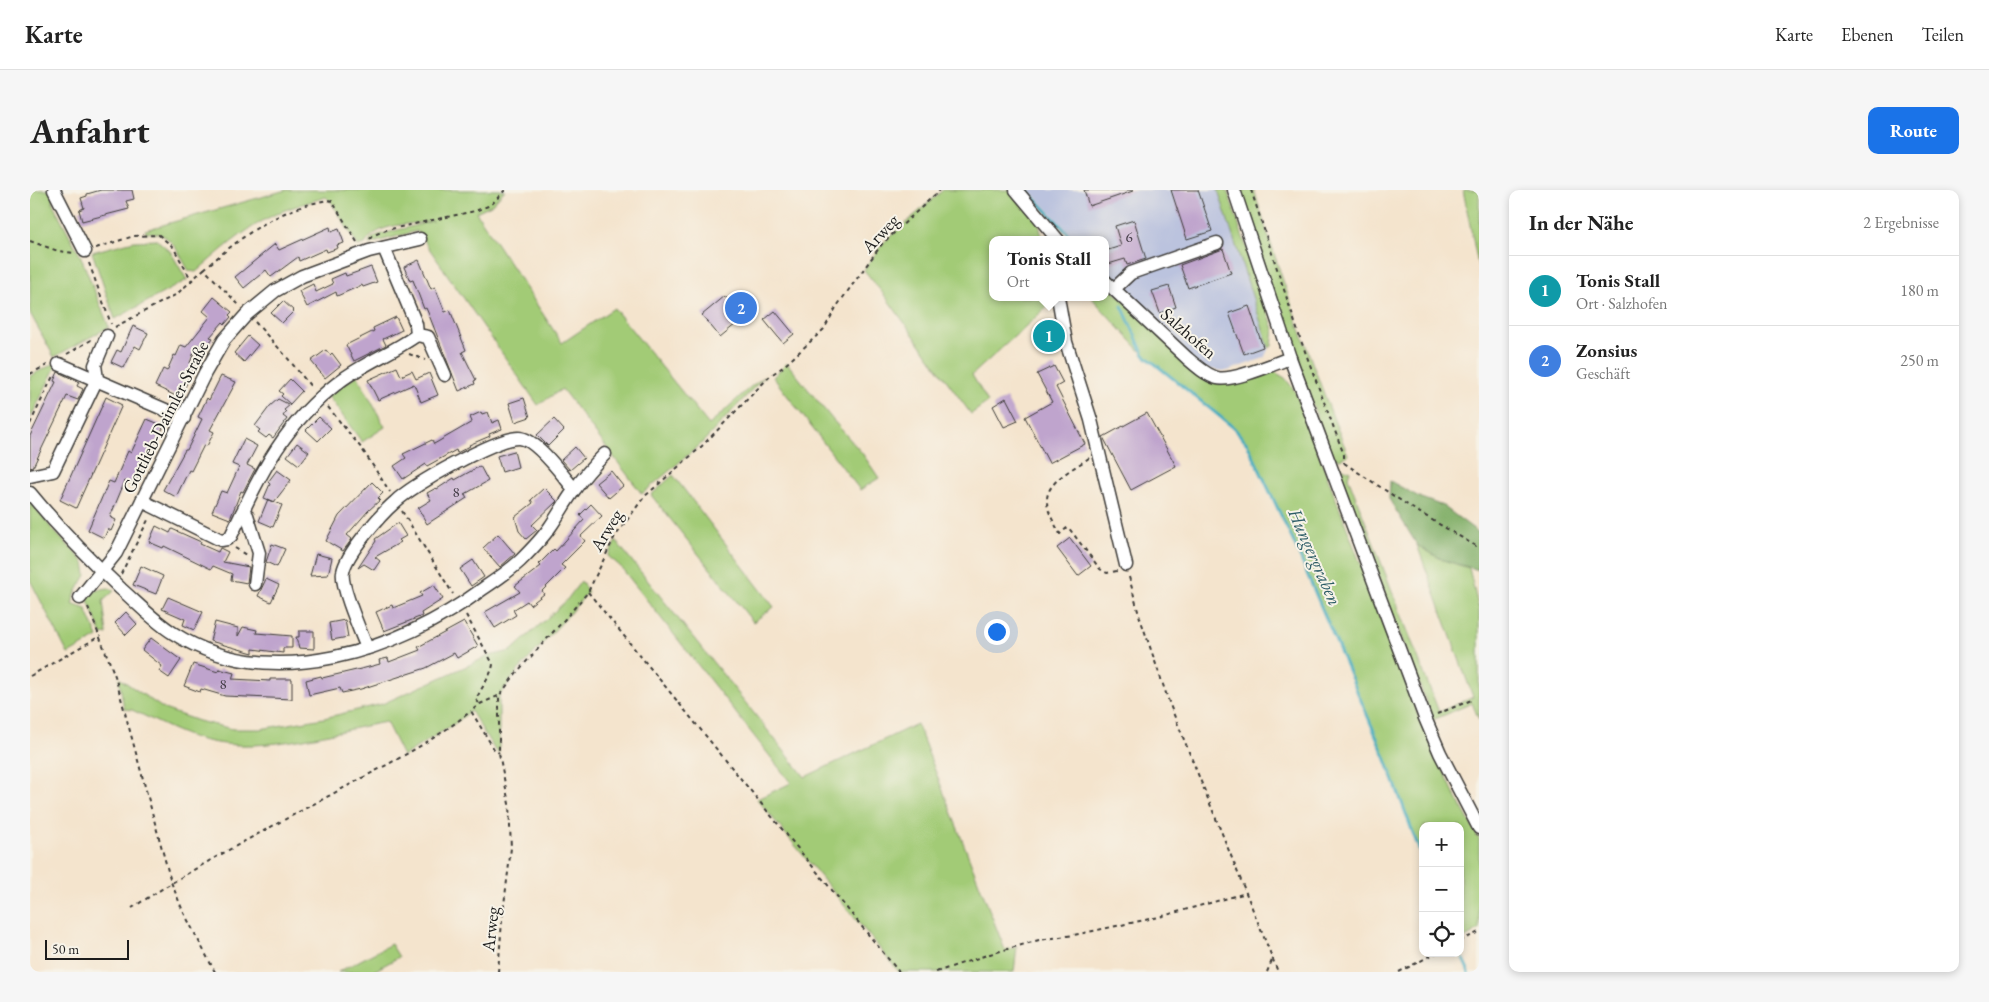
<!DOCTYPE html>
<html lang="de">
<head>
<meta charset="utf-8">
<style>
	:root { --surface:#fff; --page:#f6f6f6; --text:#222; --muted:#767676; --line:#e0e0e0; --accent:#1a73e8 }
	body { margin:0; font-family:"EB Garamond",serif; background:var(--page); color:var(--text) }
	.controls { position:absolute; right:15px; bottom:15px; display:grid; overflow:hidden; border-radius:10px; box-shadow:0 2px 8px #0003 }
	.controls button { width:45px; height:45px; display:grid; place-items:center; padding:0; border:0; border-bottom:1px solid var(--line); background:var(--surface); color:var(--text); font:25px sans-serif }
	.scale { position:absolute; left:15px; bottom:12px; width:84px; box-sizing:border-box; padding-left:5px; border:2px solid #1c1c1c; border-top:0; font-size:14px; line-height:18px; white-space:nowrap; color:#1c1c1c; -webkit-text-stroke:4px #f7f3e8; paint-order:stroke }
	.you { position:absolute; left:966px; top:441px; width:18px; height:18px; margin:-12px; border:4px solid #fff; border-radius:50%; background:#1a73e8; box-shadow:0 0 0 8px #1a73e833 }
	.badge { display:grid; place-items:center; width:32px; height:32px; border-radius:50%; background:var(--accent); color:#fff; font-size:16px; font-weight:700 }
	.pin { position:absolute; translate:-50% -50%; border:2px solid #fff; box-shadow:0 1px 5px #0006 }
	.popup { position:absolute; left:959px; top:46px; width:120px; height:65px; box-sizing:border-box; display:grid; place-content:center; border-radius:10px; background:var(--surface); filter:drop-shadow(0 1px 4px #0005); font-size:16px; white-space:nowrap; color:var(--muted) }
	.popup b { font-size:19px; color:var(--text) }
	.popup::after { content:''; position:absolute; left:50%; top:100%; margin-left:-10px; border:10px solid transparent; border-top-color:var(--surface) }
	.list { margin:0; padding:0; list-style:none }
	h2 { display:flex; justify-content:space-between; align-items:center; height:65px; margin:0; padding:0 20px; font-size:21px }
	h2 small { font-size:16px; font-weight:400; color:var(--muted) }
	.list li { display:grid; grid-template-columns:32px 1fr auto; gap:15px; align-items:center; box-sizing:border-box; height:70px; padding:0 20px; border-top:1px solid var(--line) }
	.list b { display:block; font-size:19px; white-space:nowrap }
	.list p { margin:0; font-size:16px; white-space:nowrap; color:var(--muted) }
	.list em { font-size:16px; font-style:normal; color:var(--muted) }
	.icon { flex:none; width:28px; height:28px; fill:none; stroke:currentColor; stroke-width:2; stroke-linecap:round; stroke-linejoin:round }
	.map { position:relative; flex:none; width:1449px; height:782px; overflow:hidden; border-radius:10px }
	header { display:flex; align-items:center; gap:30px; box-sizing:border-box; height:70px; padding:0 25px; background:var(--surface); border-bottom:1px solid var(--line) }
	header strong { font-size:24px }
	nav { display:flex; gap:28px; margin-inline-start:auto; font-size:18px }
	.intro { display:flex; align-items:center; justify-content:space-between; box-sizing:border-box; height:120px; padding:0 30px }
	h1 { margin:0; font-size:35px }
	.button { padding:12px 22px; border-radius:10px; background:var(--accent); color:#fff; font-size:18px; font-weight:700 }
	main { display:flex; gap:30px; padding:0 30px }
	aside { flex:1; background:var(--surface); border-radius:10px; box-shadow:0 2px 8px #0003 }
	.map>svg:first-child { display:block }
	.industrial { fill:#bbc3de }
	.green { fill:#a2cb76; stroke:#5f7449 }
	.forest { fill:#81af67; stroke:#4e6642 }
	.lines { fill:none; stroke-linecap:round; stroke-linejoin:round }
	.stream { stroke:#40aac0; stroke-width:3 }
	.building { fill:#bfa4cd }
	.minor-casing { stroke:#3c3a37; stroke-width:15 }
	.path { stroke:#3c3a37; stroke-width:2; stroke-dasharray:4 4; stroke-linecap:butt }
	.minor { stroke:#fff; stroke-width:12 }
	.labels { text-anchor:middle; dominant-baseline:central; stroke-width:4; stroke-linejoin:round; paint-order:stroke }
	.number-label { font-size:15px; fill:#453e48 }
	.street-label { font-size:18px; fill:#1c1c1c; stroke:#f7f3e8 }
	.water-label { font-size:19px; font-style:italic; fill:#2c5c66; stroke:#f7f3e8 }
</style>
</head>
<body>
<header>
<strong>Karte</strong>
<nav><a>Karte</a><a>Ebenen</a><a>Teilen</a></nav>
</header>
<div class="intro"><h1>Anfahrt</h1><a class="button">Route</a></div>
<main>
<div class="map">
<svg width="1449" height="782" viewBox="0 0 1449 782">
	<rect width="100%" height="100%" fill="#f7f3e8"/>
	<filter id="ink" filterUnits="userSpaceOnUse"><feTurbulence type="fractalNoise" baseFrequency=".02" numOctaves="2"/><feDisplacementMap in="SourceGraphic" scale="10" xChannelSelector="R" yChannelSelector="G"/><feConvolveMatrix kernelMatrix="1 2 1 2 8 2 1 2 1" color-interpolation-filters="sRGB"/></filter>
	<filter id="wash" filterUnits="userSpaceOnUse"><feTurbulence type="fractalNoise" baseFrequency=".0096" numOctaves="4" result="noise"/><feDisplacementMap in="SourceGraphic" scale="20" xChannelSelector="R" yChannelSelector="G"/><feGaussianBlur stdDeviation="1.12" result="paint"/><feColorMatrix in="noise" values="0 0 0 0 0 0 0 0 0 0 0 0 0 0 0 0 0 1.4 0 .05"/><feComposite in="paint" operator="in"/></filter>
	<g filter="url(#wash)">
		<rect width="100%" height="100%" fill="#f4e4cd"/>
		<!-- industrial -->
		<path class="industrial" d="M1000,0H1188L1239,158L1234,168L1197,181L1168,178L1084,99L1075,84V50H1046Z"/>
		<!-- green -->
		<g class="green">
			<path d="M0,0H23V14L51,67L79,137L24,167L0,123Z"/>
			<path d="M256,0H475L461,15L446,22L532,153L584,118L679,235L719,198L735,186L671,254L612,304L532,199L508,215L387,41L339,54L341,49L348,45L403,31C381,35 347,32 335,54L328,56L302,13L296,7C277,13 256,18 238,28C211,42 189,62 166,82L159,81C148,63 141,40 116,43L115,40Z"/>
			<path d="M913,0H980L1008,31L1013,50H963V107H1028L942,185L958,212L941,224L855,106L834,80L852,54Z"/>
			<path d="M1188,0H1197L1244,139L1242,156L1239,158Z"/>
			<path d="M1208,0H1224C1251,90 1283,178 1318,265L1310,269L1302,267L1263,163Z"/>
			<path d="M1433,0H1449V80Z"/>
			<path d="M127,50L140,61L157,90L85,129L62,62L104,51Z"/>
			<path d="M1075,93L1188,194L1209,192L1243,181L1255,188L1265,201L1389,528L1424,603L1449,649V740L1430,751V636H1393V670L1355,567L1264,353L1218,255L1204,238L1114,165L1061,107H1075Z"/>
			<path d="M25,173L27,174L0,229V186Z"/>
			<path d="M757,173L802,229L832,263L849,288L830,300L743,187Z"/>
			<path d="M327,185L355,237L332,252L298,206Z"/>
			<path d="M1309,276L1320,281L1318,287L1409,522L1443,507L1387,355L1413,370L1439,378L1449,420V530L1442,513L1403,530L1307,279Z"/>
			<path d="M643,285L744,417L723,432L621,305Z"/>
			<path d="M0,311L23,340L54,372L56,385L46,402L42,414L56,419L68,447L38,464L0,390Z"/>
			<path d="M586,351L775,587L887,534L975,760L987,757L984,782H869L727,609L761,593L590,376L578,366Z"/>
			<path d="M551,391L558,402L534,430L487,482L469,506V563L464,559L441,521L424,534L373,566L356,532C294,543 224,568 162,547C141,540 122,529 102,520L94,519L89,488L134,519L168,531L203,539H230L294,528L352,514L459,466L481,461L536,411Z"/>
			<path d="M79,398L84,401L73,411L77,444L72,445L57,408C64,400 69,399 79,398Z"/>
			<path d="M361,754L369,767L342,782H308Z"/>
		</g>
		<!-- forest -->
		<path class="forest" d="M1360,291L1391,308L1413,316L1449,343V380L1413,370L1387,355L1359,309Z"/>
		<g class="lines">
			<!-- stream -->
			<g class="stream">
				<path d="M997,0L1044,50"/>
				<path d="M1092,116L1114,165L1204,238L1218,255L1264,353L1355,567L1393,670"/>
				<path d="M1433,769L1439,782"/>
			</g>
		</g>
		<g id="blocks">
			<!-- building -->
			<g class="building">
				<path d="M71,0H102L104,9L96,11L99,19L52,31L49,20L54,18L51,8L57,6V4Z"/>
				<path d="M1054,0H1103V1L1059,16Z"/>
				<path d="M1141,0H1168L1182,41L1157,49Z"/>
				<path d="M1104,30L1116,69L1097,75L1095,69L1075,75V61L1091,56L1085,36Z"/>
				<path d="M300,37L301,42L309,39L314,53L307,55L308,58L297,62L296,59L269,71L268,67L241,87L236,80L214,98L205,87L245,54L249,60Z"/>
				<path d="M1193,59L1201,83L1158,98L1150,75Z"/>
				<path d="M389,70L401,99L405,97L415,122L420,120L436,160L432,162L446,190L444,191L445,194L429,201L399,125L396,118L394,119L383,90L380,91L374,77Z"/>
				<path d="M341,77L347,92L333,97L332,95L307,106L306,102L277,117L269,101L283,94L286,102L303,94L301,89L315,83L316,86Z"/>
				<path d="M1139,96L1146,117L1130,123L1122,101Z"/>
				<path d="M695,106L712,129L690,147L672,125Z"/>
				<path d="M184,107L202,122L199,125L201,127L195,134L193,132L180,147L183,148L174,160L167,154L160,173L165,175L150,208L125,196L133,179L137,181L144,165L146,166L151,155L156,157L180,127L173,121Z"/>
				<path d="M253,111L264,121L252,133L241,123Z"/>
				<path d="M1219,116L1233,157L1214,164L1199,123Z"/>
				<path d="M745,121L764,144L753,153L734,130Z"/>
				<path d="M366,127L372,140L353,149L356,155L324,171L316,155L344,141L343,138Z"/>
				<path d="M103,136L118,143L110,159L105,156L94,178L81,172L87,160L91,162Z"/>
				<path d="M218,146L228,155L214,172L204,163Z"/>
				<path d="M296,160L300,165L302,163L311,175L295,188L281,171Z"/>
				<path d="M1024,176L1033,193L1026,197L1055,254L1019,273L995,227L1022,212L1007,184Z"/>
				<path d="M367,177L371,186L382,181L386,189L399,183L408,205L391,212L384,194L348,210L338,190Z"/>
				<path d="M28,182L49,192L47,196L53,199L48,210L37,206L3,277L0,278V246L26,192L24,191Z"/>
				<path d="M191,186L206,192L180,240L184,242L177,256L174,255L161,281L159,280L146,307L133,300L155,260H157L172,229L168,227L177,208L179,210Z"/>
				<path d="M260,189L272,201L260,214L251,206L253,204L249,201Z"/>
				<path d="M76,207L92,215L46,318L30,310Z"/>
				<path d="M494,208L500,227L485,232L479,213Z"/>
				<path d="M976,208L988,231L974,237L963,216Z"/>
				<path d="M248,209L260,215L254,220L256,222L253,226L257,229L243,248L239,245L236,248L228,242L230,240L225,236L240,216Z"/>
				<path d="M451,222L452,224L458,222L462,233L469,230L472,239L459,244L460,246L439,255L440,256L427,263L426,260L397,276L396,274L373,289L364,276L376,268L373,264L402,250L404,254L442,232L440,227Z"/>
				<path d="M1117,223L1146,276L1101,300L1073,247Z"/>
				<path d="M289,227L301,238L288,251L276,240Z"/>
				<path d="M117,229L134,236L104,295L95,291L80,327L86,330L81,341L78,339L74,348L58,340L79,291L84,293L98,261L101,263Z"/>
				<path d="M524,229L534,240L518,256L507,245Z"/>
				<path d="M214,249L227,256L217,275L225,279L213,302L211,301L200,329L182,322L191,301L197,303L209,277L202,274Z"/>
				<path d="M267,253L279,262L269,275L257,266Z"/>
				<path d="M545,257L554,268L540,280L531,270Z"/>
				<path d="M484,261L488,277L472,282L467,266Z"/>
				<path d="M450,276L458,291L435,304L437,308L397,334L388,318L401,310L397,303L406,298L407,299L424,288L425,290Z"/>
				<path d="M247,280L261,290L244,312L234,308L240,294L238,292Z"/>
				<path d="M581,281L593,296L579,308L566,293Z"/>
				<path d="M342,292L353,303L348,308L350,310L338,321L317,345L322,349L313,361L296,351L309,326Z"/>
				<path d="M514,298L527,311L502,335L507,340L496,349L489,341L485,327L503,313L501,310Z"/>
				<path d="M238,309L252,315L243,337L229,331Z"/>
				<path d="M561,314L572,326L551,346L555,351L531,375L535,378L512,401L514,404L500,415L497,411L483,420L486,425L465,438L455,422L490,402L485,396L511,376L509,374L524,359L526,361L554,330L550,325Z"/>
				<path d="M368,333L376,346L369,350L371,352L345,367L350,371L344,380L334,374L328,378L346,351L345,349Z"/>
				<path d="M126,336L140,343L142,339L171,352L170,354L188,362L190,358L198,362L193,372L219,377L217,393L201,390L202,384L183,376L181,379L134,356L133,358L119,352Z"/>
				<path d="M468,344L485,364L470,377L453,358Z"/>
				<path d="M1040,348L1061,376L1048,386L1027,358Z"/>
				<path d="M242,354L255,359L247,377L236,372Z"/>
				<path d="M286,364L302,368L298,385L280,386Z"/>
				<path d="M443,370L454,387L441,396L430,379Z"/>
				<path d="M111,376L133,386L126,404L103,395Z"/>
				<path d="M236,389L249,395L241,412L228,406Z"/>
				<path d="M404,395L413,409L391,423L392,426L354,441L346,422L362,415L363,418L392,406L390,403Z"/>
				<path d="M138,407L173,422L164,440L153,435L155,429L132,419Z"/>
				<path d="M96,422L107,434L96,445L85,433Z"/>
				<path d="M315,430L318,447L302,450L299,433Z"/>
				<path d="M185,432L208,438V446L213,437L227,440L226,443L262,446V458H253V463L223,459V463L180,451Z"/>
				<path d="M434,432L448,456L427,468L424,463L396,478L331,499L312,503L310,498L279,505L276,490L291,486L292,488L335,478L350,474L349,470L358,468L359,472L390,460L388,457Z"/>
				<path d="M269,441H284V459L269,458L266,447H269Z"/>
				<path d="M121,448L151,470L139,488L129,481L132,476L112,460Z"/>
				<path d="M163,474L188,482L189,479L204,483L202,489L240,491V489H262V509L195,506L171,499L170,502L154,496Z"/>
			</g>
		</g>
	</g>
	<g filter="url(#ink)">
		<use href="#blocks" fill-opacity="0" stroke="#3c3a37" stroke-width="1"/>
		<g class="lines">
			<defs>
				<g id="minor">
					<path d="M24,0L55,61"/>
					<path d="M986,0L1028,50"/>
					<path d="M1204,0L1260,168L1395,528L1410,563L1449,638"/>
					<path d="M1075,91L1157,168C1165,175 1176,185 1187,188C1202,192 1244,174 1260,168"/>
					<path d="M1084,99L1101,83L1187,53"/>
					<path d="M1028,107L1036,152L1061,230L1096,375"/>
					<path d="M387,145L398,147L415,185"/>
					<path d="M29,174L154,228"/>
					<path d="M0,286L23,281L67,189L65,175L77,146"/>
					<path d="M0,303C28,337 59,369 91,399C108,414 124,431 143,443C240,505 369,461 454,398C466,390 479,381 490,371C501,360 512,349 520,337C529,324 536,311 545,299C554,286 564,275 575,264"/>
					<path d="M112,311L191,350L197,349L201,346C231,283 252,236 309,192C334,173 362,163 387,145L386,134L354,58"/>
					<path d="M212,323L217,325L229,363L225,394"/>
					<path d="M50,408L86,363L175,183L194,150L217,124L245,101L272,86L339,61L390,49"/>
					<path d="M337,458C331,443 310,395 313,382C316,364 350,325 365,312C382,295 466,248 489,248C506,248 534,287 544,299"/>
				</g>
			</defs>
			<!-- minor casing -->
			<use href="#minor" class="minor-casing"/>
			<!-- path -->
			<g class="path">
				<path d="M1221,0L1270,148L1314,265V273"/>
				<path d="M340,49L342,46L356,40L445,21L461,15L475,0"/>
				<path d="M0,51L28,61L44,63"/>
				<path d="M66,58L104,46L129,45L143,57L162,91"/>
				<path d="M59,73L81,134"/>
				<path d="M174,79C202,55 232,30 268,18C278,14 288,12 298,10L302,11L327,52"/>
				<path d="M225,132L255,165L282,198"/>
				<path d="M85,137L147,104L174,79L210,116"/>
				<path d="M37,164L63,149"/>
				<path d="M379,164L395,170"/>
				<path d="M0,184L17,175"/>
				<path d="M298,217L332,259L360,302"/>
				<path d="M0,234L24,184"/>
				<path d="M1059,268C1045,278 1016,291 1017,311C1017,322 1025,334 1030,344L1038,337L1070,379L1077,383L1087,381"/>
				<path d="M1314,273L1382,318L1449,358"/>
				<path d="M372,321L423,404"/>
				<path d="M205,358L216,365"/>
				<path d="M91,384L119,328"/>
				<path d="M1099,387L1109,425L1140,515L1248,782"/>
				<path d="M558,402L869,782"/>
				<path d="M58,417L85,486L141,692L153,721L185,782"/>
				<path d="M436,425L463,474C462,485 450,499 446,510L450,514"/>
				<path d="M0,486L70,446"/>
				<path d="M468,506L450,514L441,521L464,559L469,563"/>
				<path d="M1407,524L1444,509"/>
				<path d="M102,718C172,672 247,634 321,594C362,572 404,551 441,521"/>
				<path d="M1430,751L1449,742"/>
				<path d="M468,782L472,731L481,658L479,614L469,563V506L487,482L534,430L558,402L584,348L614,307L672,256L741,185L753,177L794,139L807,116L852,54L910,0"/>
				<path d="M906,782L960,764L1009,750L1044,745L1129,727L1216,703"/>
				<path d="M1237,782L1243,768"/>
				<path d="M1369,782L1406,763"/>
			</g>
			<!-- minor -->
			<use href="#minor" class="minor"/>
		</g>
	</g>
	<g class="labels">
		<!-- number labels -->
		<g class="number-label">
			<text x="1099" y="46">6</text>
			<text x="426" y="301">8</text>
			<text x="193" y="493">8</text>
		</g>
		<!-- street labels -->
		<g class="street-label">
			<text transform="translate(850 43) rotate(-47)">Arweg</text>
			<text transform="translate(1159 143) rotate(41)">Salzhofen</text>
			<text transform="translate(135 227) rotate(-63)">Gottlieb-Daimler-Straße</text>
			<text transform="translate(576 340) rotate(-59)">Arweg</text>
			<text transform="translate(460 739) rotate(-84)">Arweg</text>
		</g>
		<!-- water labels -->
		<g class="water-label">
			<text transform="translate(1285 367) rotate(66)">Hungergraben</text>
		</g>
	</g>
</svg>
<div class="controls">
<button>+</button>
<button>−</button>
<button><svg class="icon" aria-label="locate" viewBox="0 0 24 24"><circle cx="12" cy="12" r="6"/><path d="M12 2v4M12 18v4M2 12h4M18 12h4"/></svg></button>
</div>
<div class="scale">50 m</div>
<div class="you"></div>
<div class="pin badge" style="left:1019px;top:146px;background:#0f9aa8">1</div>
<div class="popup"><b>Tonis Stall</b>Ort</div>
<div class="pin badge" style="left:711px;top:118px;background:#3f7fe0">2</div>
</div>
<aside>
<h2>In der Nähe<small>2 Ergebnisse</small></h2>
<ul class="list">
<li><span class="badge" style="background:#0f9aa8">1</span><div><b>Tonis Stall</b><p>Ort · Salzhofen</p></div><em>180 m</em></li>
<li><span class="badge" style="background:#3f7fe0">2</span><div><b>Zonsius</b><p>Geschäft</p></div><em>250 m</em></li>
</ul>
</aside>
</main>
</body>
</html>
